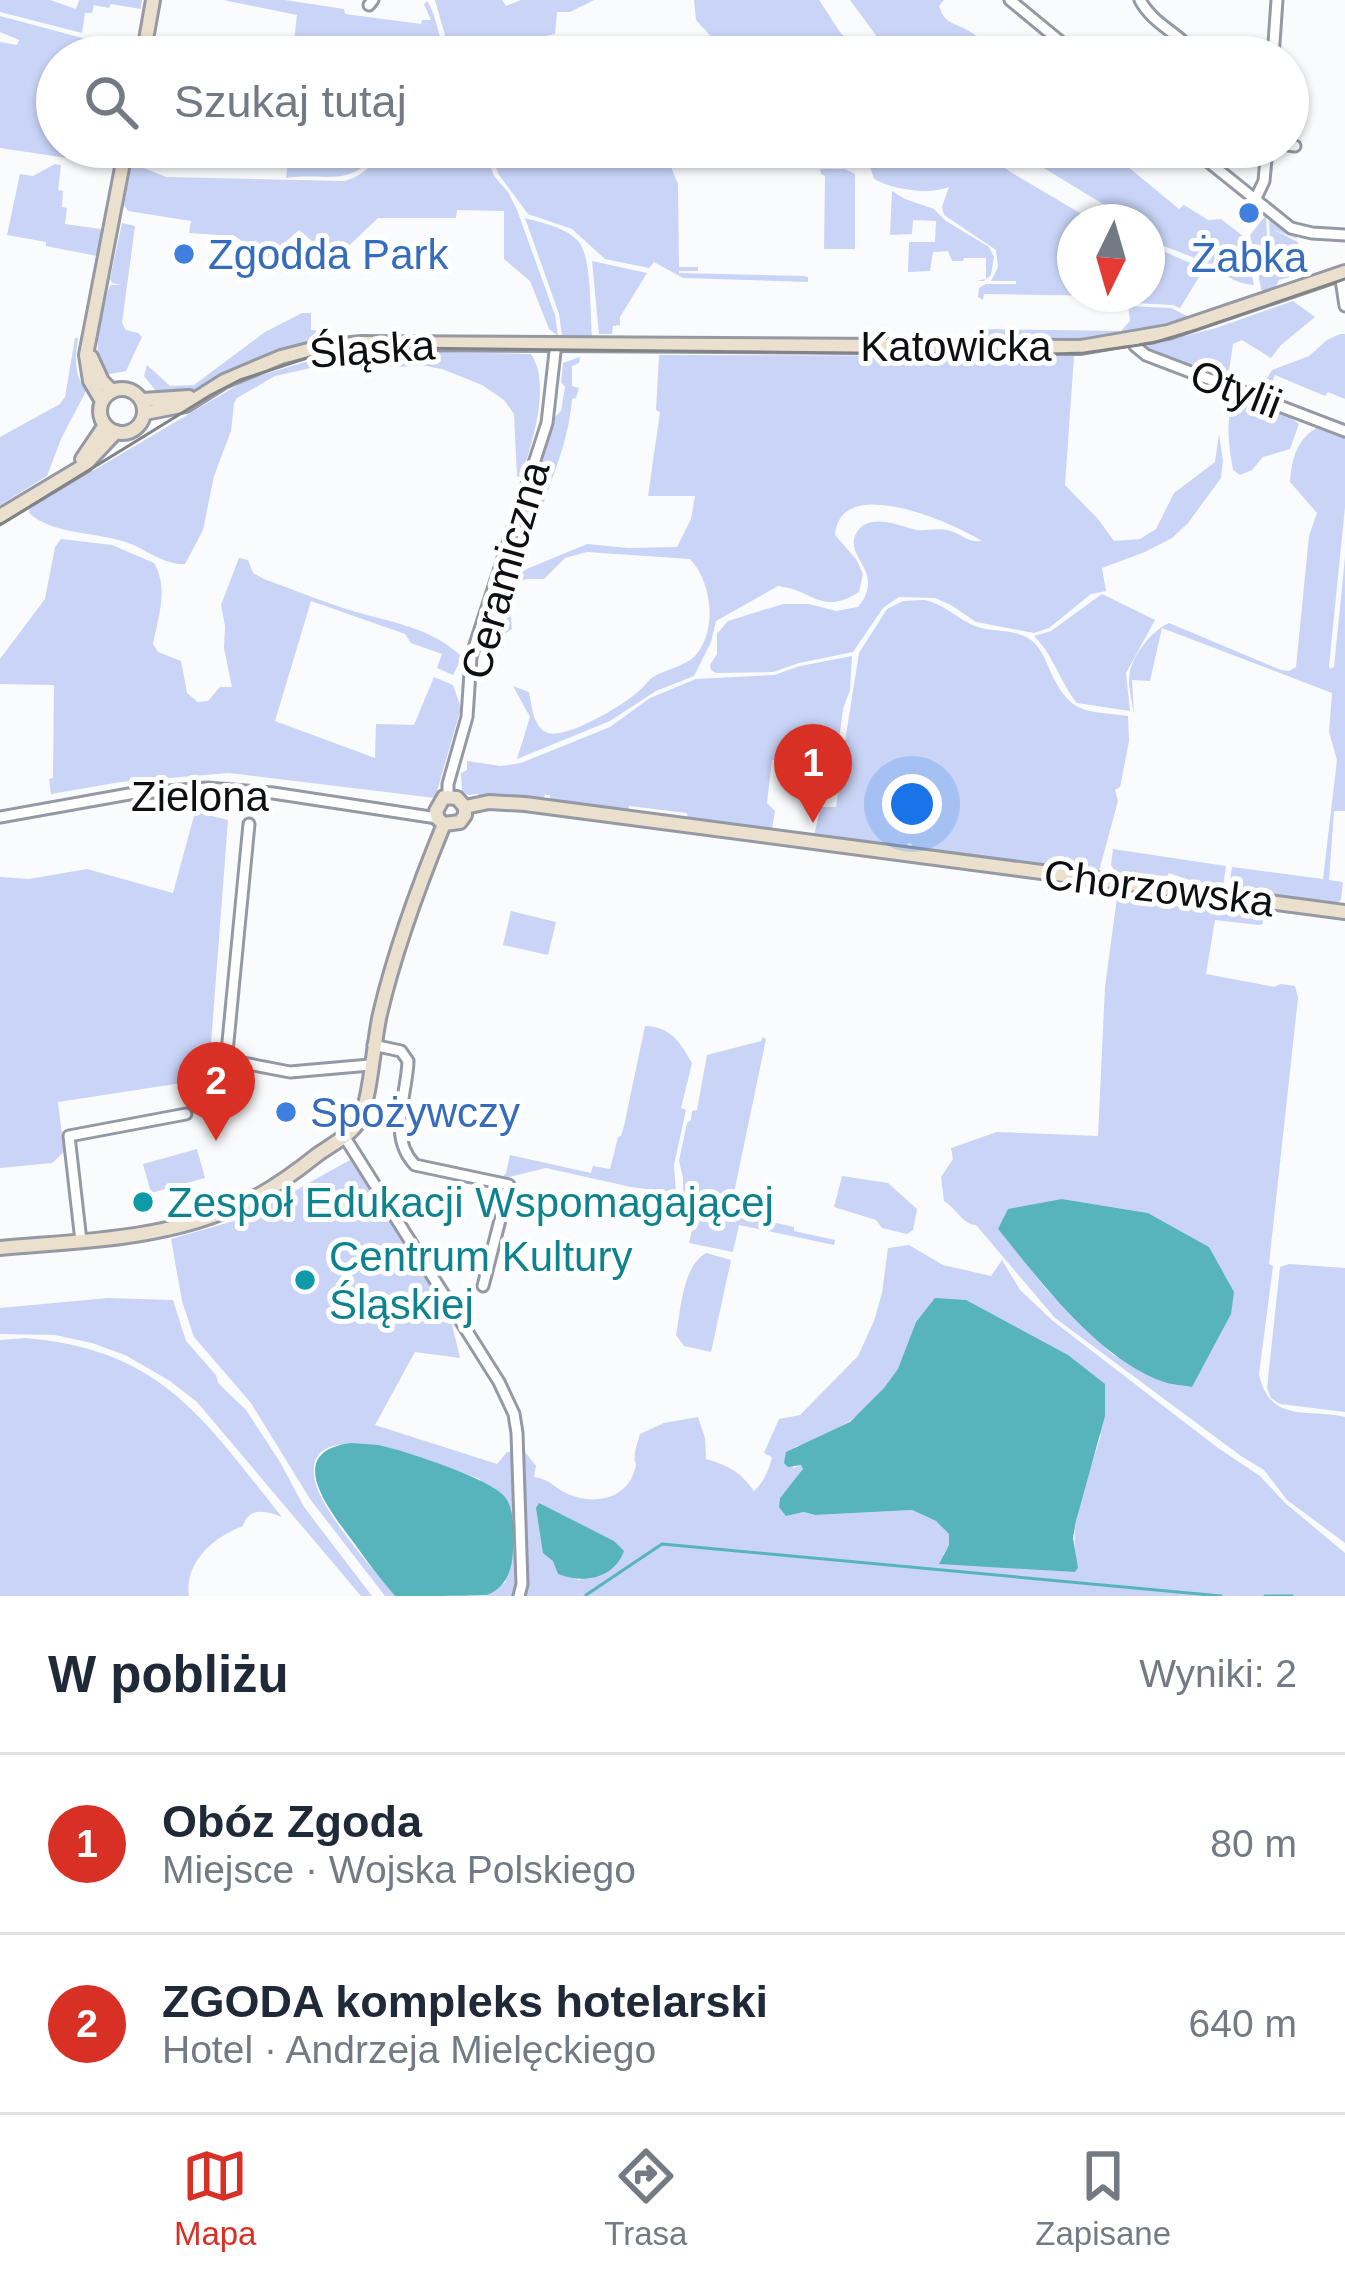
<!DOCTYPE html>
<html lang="pl">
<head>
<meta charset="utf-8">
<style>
	:root { --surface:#fff; --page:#f6f6f7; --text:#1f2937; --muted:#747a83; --line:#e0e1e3; --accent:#d93025 }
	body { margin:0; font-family:Helvetica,sans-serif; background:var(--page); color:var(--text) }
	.compass { position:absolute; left:1057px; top:204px; width:108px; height:108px; border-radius:50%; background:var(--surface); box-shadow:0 3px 9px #0004; rotate:185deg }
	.you { position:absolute; left:912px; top:804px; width:42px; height:42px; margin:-30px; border:9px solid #fff; border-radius:50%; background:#1a73e8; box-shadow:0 0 0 18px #1a73e833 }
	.badge { display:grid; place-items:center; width:78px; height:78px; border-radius:50%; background:var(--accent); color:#fff; font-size:39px; font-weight:700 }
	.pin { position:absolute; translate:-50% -99px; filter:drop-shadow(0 3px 6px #0008) }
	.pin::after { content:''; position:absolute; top:63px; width:42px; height:36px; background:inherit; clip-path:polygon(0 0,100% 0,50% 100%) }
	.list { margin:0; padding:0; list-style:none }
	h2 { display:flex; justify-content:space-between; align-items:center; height:156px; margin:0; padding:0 48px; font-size:51px }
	h2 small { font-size:39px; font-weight:400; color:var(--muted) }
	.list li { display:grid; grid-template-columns:78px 1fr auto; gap:36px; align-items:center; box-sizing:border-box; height:180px; padding:0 48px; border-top:3px solid var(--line) }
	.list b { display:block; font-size:45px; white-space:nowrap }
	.list p { margin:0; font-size:39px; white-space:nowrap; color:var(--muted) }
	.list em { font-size:39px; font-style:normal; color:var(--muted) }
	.icon { flex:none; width:66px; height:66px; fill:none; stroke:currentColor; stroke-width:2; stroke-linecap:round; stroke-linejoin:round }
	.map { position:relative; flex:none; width:1345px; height:1596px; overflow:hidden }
	.search { position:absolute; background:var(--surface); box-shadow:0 3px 9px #0004; left:36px; right:36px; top:36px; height:132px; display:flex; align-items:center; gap:30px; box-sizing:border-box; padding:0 42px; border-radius:66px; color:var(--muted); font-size:45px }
	.sheet { height:516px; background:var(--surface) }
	nav { display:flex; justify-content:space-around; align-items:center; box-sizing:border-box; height:168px; border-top:3px solid var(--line); background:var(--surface); font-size:33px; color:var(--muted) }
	nav a { display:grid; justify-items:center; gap:6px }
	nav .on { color:var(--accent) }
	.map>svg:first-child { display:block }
	.green { fill:#c9d4f7; fill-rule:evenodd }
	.water { fill:#57b4bd }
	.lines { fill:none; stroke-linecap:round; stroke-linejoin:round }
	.stream { stroke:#57b4bd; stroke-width:3 }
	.street-casing { stroke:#9599a3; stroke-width:15 }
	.secondary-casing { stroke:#9599a3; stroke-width:18 }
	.street { stroke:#fff; stroke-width:9 }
	.secondary { stroke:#ebdfcd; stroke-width:12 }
	.tram { stroke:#828386; stroke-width:3 }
	.shop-dot { fill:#3f7fe0; stroke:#fff; stroke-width:4.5 }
	.culture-dot { fill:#0f9aa8; stroke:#fff; stroke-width:4.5 }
	.labels { text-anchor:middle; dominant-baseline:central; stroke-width:10; stroke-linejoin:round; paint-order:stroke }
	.shop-label { font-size:42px; fill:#366cbe; stroke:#fff; text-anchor:start }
	.street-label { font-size:42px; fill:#0e0f13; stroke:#fff }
	.culture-label { font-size:42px; fill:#0d838f; stroke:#fff; text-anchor:start }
</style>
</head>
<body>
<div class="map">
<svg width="1345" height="1596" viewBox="0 0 1345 1596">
	<rect width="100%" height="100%" fill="#fafbfd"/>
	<!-- green -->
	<g class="green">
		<path d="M0,0H50L76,9L79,0H142L141,9L111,4L109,8L94,5L92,13H85L82,33L0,12Z"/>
		<path d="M223,0H285L344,9L345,14L421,24L422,20H431L424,4L427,1C436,14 440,41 446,57H301L293,49L297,15Z"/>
		<path d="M435,0H502L506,6L521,0H594L570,12H557L555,34L535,38L519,54V57H451Z"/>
		<path d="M694,0H819L840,32L864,57H683V43L710,51L716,42L696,20Z"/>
		<path d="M850,0H944L939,6C945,25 954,22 969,31C981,38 992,49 1003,57H892Z"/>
		<path d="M0,16L90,40L87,57H57V147H70L67,158L0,148V42L17,45L19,40L0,32Z"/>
		<path d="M290,147H380C352,190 329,172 286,178Z"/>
		<path d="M385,147H484L494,176L508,192L517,210L555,315L558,336L549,329L530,281L504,259V211L457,210L456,218H378L334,260L299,230L266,259L235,236L189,233L191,221L128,211L124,205L131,167L134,164L166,177L344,181C364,176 373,164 385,147Z"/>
		<path d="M494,147H621L632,157L641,147H649L671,167L678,184L679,267H698V271H679V273L804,276L808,277V282L683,278L654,262L649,268L605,259L572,229L528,214L499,175L489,150Z"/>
		<path d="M679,147H806L816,161L814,165L775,164L774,157L736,156L735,164H722V157L714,156L712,164H685L679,159Z"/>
		<path d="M843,147H976L1012,173L1095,222H1075V294H1147V244L1204,269L1180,308L1173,305L1112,302L1108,296L984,294L983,300L978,297L979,288L986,284H1016V281H991L998,267L996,250L944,215L942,207L949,187C929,195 894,190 874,179L870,167L822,164Z"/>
		<path d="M1009,147H1104L1179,209L1184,205L1208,220L1221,219L1243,236L1254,285C1231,284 1213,265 1192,257C1176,250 1162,247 1147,238V222H1126L1121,215Z"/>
		<path d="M55,164L61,165L58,190L63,191L62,207L67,208L65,224L101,229L97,256L46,246V242L7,235L20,174L33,176Z"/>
		<path d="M820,169H845L855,174V249H824L825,176L821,174Z"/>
		<path d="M892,191L905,199L934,209L946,221L989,247L994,257L991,275L984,281H976L986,279V258H964L963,261H952L948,251L933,252L930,271L908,272L909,242H935L936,221L913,220L912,234L890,235Z"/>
		<path d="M1266,215L1268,262L1275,274L1289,273H1277L1270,261V250L1280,253L1270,248L1269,216L1295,231L1297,239L1272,229L1298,242L1300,255L1292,256L1301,257L1303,268L1296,271L1303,270L1304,273L1279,280L1275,289L1262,293L1250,235Z"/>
		<path d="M525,218C543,223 565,227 578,241C592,255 590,314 592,336H562L559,314Z"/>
		<path d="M122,223L135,226L122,323L126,330L138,333L142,337L126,371L105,375C90,349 102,317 108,290L111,285H122L112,283L110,279Z"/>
		<path d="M592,261L647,273L620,317V325L613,326L612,334H599Z"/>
		<path d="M1293,301L1315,317L1281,345L1271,358L1242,340L1233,344L1228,378L1224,380L1195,371L1142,347L1216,328Z"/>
		<path d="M1128,306L1171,308L1189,317L1135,332L1080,339L975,337L977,330L981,329L1121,331L1130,321Z"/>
		<path d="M302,313H311V330L327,331L325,340L279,351L247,363L188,392L160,396L144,376L147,365L170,386L194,385L265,332Z"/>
		<path d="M1340,334H1345V399L1328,392L1325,396L1275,375L1269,390L1272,397L1263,386L1272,370L1309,356L1327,340Z"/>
		<path d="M75,338H78C75,358 74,374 86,391L61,439L47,476L0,505V437L60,404L65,397Z"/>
		<path d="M389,351L531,354C552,385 531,445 521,478L517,476L514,414L504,400L482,385L442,369L421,365L400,367L337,362L275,376L237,398L234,403L231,431L214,476L203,530L185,564C165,565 148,551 131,544C99,531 54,536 29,513L30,508L248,379L322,357Z"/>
		<path d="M659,355L1074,356L1065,485L1098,519L1114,541L1140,539L1156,529L1174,493L1215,462L1219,434L1223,461L1221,478L1188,523L1172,538L1145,552L1102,568L1106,591L1091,594L1049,628L1034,633L976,622L951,605L935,598L899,597L883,608L853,652L799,663L773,672L716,673L711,670L710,665L717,654V634L728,621L783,604H809L836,611L858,607C886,573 846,558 855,536C866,510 899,526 917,530C927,531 937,528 947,530C961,533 968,543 982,541C953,523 840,472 835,535L856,559L863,574L859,592C821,616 814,590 778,586L716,621L711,642L694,676L656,691L610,721L517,759L530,717L513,686L529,692C532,706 533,728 548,733C567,739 626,704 640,690C645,686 648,680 653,677C666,669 684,667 695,656C718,630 712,582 690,559L587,552L565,558L544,579H526L519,582L510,606L512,629L492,642L490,652L484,653L480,649L510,567L522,571L587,544L628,548L677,547L691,519L695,496H648L660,412L656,410Z"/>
		<path d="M580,357L579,363L572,366V386L579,388L576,398L572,399C569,440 552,478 539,516L528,522L523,521L553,419L561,411L565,387L561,382L563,363Z"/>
		<path d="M1236,392L1276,407L1299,424L1290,449L1263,457L1252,470L1240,475L1233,470C1228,441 1225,420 1236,392Z"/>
		<path d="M1320,426L1345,434V507L1329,666L1330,669L1334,667L1345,557V811H1334L1329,880L1343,882L1341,900L1336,904L1232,891L1229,887L1232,867L1323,879L1337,760L1329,732L1332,693L1162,628L1150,681L1132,680L1134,714C1132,700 1127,685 1130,671C1134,653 1153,630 1169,623L1281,670L1289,671L1296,667L1309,536L1317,513L1290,482C1292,457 1297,438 1320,426Z"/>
		<path d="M61,539L112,545L154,563C169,589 158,617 153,644L158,652L181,661L187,693L198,702L208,701L220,687H232L224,648L225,626L221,605L239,558L248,560L253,573L264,579C295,590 325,603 356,612C392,622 434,629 462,657L453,675L437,668L442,654L411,643L405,634L311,601L275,721L375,758L376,724L414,725L434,677L453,685L461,708L435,798L229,773L121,782L51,794L49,779L53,778L54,685L0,684V659L45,599L55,547Z"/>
		<path d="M1102,594L1155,620L1126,673L1130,711L1077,703C1060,682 1053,654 1034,636L1051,631Z"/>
		<path d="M924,600C945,604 956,618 975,626C993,633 1014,628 1031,640C1041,648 1046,661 1051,673C1072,716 1085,710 1128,716L1129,741L1120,787L1115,790L1118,801L1099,871L912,848V844L908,843L907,848L814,835L821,807H836L840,780L806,776V773L828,765L843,754L859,653L887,609L903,601Z"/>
		<path d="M852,656L850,690L843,709L837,754L804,773L794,772V762L772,760L767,803L775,811L772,828L688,819L687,813L629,806L628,811L550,800V795H545L543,800L503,796L479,798L478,794L468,795L462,791L461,773L467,770V761L501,766L521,763L610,727L650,698L696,679L774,675L800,666Z"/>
		<path d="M195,812L228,820L209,1070L195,1081L58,1102L64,1152L52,1163L0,1168V877L29,879L87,869L173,893Z"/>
		<path d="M1113,849L1226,866L1223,886L1201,884L1169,873L1167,876L1116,873L1111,865Z"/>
		<path d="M1117,898L1262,917L1263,924L1259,925L1215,920L1206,974L1274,987L1281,984L1295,986L1298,998L1269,1264L1273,1266L1259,1374C1270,1424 1306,1408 1345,1417V1543L1287,1500L1264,1470L1241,1456L1055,1318L976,1225C962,1224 956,1208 944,1201L941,1177L953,1159L951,1148L997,1132L1098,1136L1105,987ZM1062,1199L1148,1213L1209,1247L1206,1357L1192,1386L1113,1355L1047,1290L998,1229Z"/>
		<path d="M511,911L556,922L548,955L503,945Z"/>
		<path d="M645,1026C671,1027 680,1042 692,1063L681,1108L686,1110L674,1165L676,1193L631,1187L546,1168L501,1179L506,1173L510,1155L591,1173L593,1166L610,1169L618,1137L621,1136L624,1126Z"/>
		<path d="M763,1037L766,1039L734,1193L724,1199L683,1194V1178L679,1161L687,1123L691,1120L692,1111L697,1110L707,1055L761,1041Z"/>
		<path d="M197,1149L205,1178L151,1193L143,1164Z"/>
		<path d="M356,1157L444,1291L460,1358L415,1352L375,1425L497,1464L507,1452H525L536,1466L534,1477C552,1480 554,1488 568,1494C592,1505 625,1500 634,1472C639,1458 633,1468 635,1453C635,1451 639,1437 640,1434L664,1423L698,1417L705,1438L706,1459C730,1466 740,1472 754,1491C764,1482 769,1470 772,1457L764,1453L779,1419L800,1415L858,1356L874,1321L882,1293L888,1248L909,1245L943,1265L991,1276L1002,1260L1020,1290L1053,1321L1218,1448L1260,1476L1284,1502L1345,1553V1596H524V1569L515,1596H486L506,1582L480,1479C452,1470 299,1404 315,1481C321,1511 374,1570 395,1596H385L310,1499L251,1403L194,1337L182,1301L171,1239C196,1231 222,1226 245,1216C284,1199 319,1176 356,1157ZM916,1322L1101,1435C1088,1477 1066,1524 1078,1568L1075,1572L1022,1568L943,1555L949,1545V1534L936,1521L912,1510L815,1515L804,1512L786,1516L780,1498L804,1469L801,1465L793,1468L795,1447C836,1434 878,1408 899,1368C906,1354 910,1337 916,1322ZM539,1504L614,1541L580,1580L558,1574Z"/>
		<path d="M842,1176L888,1183L917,1209L913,1230L907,1234L882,1228L876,1220L834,1207Z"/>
		<path d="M698,1205L794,1227V1231L835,1240L834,1245L739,1225L733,1252L689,1243Z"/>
		<path d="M706,1253L731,1260L711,1352L684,1346L676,1335C681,1310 682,1267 706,1253Z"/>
		<path d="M1289,1264L1345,1268V1412L1280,1404L1271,1398L1267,1388L1280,1267Z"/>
		<path d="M108,1298L173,1300L186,1341L216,1375L218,1383L246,1410L280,1462L304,1507L372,1596H361L197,1402L170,1381L125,1355L92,1343L55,1335L0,1334V1308Z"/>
		<path d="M26,1338C163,1350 203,1419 282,1517C267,1511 249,1506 243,1526C213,1537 184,1563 189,1596H0V1340Z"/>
	</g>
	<!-- water -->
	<g class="water">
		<path d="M1062,1199L1148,1213L1209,1247L1234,1292L1231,1314L1192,1387C1183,1385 1172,1385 1164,1382C1099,1360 1040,1281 998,1229L1008,1209Z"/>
		<path d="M935,1298L966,1300L1068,1355L1105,1384V1416L1076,1521L1073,1538L1078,1568L1075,1572L939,1564L949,1545V1534L936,1521L912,1510L815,1515L804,1512L786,1516L779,1507L780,1498L803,1469L801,1465L788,1467L784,1463L786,1452L850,1422L884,1388L898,1369L916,1322Z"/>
		<path d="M351,1443C360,1444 370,1444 378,1445C403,1450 492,1479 505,1497C515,1510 514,1535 513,1551C512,1571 506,1587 487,1595C476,1596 411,1596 395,1596C380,1579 367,1561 354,1543C331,1512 281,1452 351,1443Z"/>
		<path d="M539,1503L614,1541L624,1551C614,1579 583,1584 558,1574L553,1561L543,1553L536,1508Z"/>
	</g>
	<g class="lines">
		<!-- stream -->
		<g class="stream">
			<path d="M586,1595L662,1544L1221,1596"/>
			<path d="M1265,1596H1292"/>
		</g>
		<defs>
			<g id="street">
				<path d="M1010,0L1079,57"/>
				<path d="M1140,0C1154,26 1181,33 1197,57"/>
				<path d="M369,5L373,0"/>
				<path d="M1273,57L1277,0"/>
				<path d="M1288,145L1295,146"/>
				<path d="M1190,147L1291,228L1312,233L1345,235"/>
				<path d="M1255,200L1264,181L1267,147"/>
				<path d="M1340,273L1345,306"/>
				<path d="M1134,340L1135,346L1146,355L1345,431"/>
				<path d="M448,796V784L467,717L471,657L547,423L556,343"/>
				<path d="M0,817L129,794L207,788L273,793L437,818"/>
				<path d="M249,824L227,1052L233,1061L290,1072L370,1065"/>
				<path d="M373,1045L401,1051L408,1061C407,1096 387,1136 415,1165L509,1185L483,1286"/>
				<path d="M344,1136L499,1382L514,1414L517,1433L522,1584L519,1596"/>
				<path d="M81,1241L69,1136L186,1114"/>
			</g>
			<g id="secondary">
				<path d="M143,57L153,0"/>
				<path d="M91,357L102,381L112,391"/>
				<circle cx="122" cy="411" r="22"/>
				<path d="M142,400L189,397"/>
				<path d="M102,401L90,381L86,355L126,147"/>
				<path d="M145,413L186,405L224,381L281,357L316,348L361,343L1081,347L1168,332L1345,272"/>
				<path d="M82,459L105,425"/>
				<path d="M0,516L85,465L116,432"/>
				<path d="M465,807L489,802L525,804L1345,912"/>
				<path d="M444,824L438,819L436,811L444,797L457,798L465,807"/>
				<path d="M444,824L460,822L465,815V807"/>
				<path d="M0,1248C78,1241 160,1240 233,1208C264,1195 291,1176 317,1155C331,1145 351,1135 359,1121C370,1103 374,1039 380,1014C395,950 419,885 444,824"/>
			</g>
		</defs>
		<!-- street casing -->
		<use href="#street" class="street-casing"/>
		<!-- secondary casing -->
		<use href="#secondary" class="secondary-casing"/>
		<!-- street -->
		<use href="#street" class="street"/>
		<!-- secondary -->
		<use href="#secondary" class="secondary"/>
		<!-- tram -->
		<path class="tram" d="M0,525L211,395L240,380L316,355L355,350L407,348L1020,355L1084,353L1153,343L1196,330L1345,279"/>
	</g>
	<!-- markers -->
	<g class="shop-dot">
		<circle cx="1249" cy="213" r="12"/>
		<circle cx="184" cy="254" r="12"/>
		<circle cx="286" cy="1112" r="12"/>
	</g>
	<g class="culture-dot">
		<circle cx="143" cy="1202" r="12"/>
		<circle cx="305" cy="1280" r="12"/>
	</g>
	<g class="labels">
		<!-- shop labels -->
		<g class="shop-label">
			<text x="208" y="254">Zgodda Park</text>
			<text x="1249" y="257" text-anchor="middle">Żabka</text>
			<text x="310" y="1112">Spożywczy</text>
		</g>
		<!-- street labels -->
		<g class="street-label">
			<text x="956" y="346">Katowicka</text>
			<text transform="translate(372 349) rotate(-4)">Śląska</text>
			<text transform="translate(1236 389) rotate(21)">Otylii</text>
			<text transform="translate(505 570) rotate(-74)">Ceramiczna</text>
			<text x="200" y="796">Zielona</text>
			<text transform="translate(1159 888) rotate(7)">Chorzowska</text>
		</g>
		<!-- culture labels -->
		<g class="culture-label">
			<text x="167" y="1202">Zespoł Edukacji Wspomagającej</text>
			<text x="329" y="1256">Centrum Kultury<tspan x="329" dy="48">Śląskiej</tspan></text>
		</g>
	</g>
</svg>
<svg class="compass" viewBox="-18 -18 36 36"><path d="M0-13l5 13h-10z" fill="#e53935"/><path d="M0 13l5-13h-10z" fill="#747a83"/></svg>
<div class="you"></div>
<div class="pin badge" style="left:813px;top:823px">1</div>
<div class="pin badge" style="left:216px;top:1141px">2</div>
<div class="search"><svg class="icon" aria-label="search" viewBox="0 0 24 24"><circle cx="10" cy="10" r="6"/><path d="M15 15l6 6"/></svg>Szukaj tutaj</div>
</div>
<section class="sheet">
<h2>W pobliżu<small>Wyniki: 2</small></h2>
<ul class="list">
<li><span class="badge">1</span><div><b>Obóz Zgoda</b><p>Miejsce · Wojska Polskiego</p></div><em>80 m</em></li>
<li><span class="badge">2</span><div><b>ZGODA kompleks hotelarski</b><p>Hotel · Andrzeja Mielęckiego</p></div><em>640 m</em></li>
</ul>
</section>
<nav>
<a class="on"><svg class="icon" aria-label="map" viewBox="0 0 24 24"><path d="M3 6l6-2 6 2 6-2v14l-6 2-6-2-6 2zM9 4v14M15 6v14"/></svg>Mapa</a>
<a><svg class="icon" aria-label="directions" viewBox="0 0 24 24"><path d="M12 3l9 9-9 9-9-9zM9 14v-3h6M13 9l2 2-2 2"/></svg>Trasa</a>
<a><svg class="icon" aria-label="saved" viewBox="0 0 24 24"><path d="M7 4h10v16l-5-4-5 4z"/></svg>Zapisane</a>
</nav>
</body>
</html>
